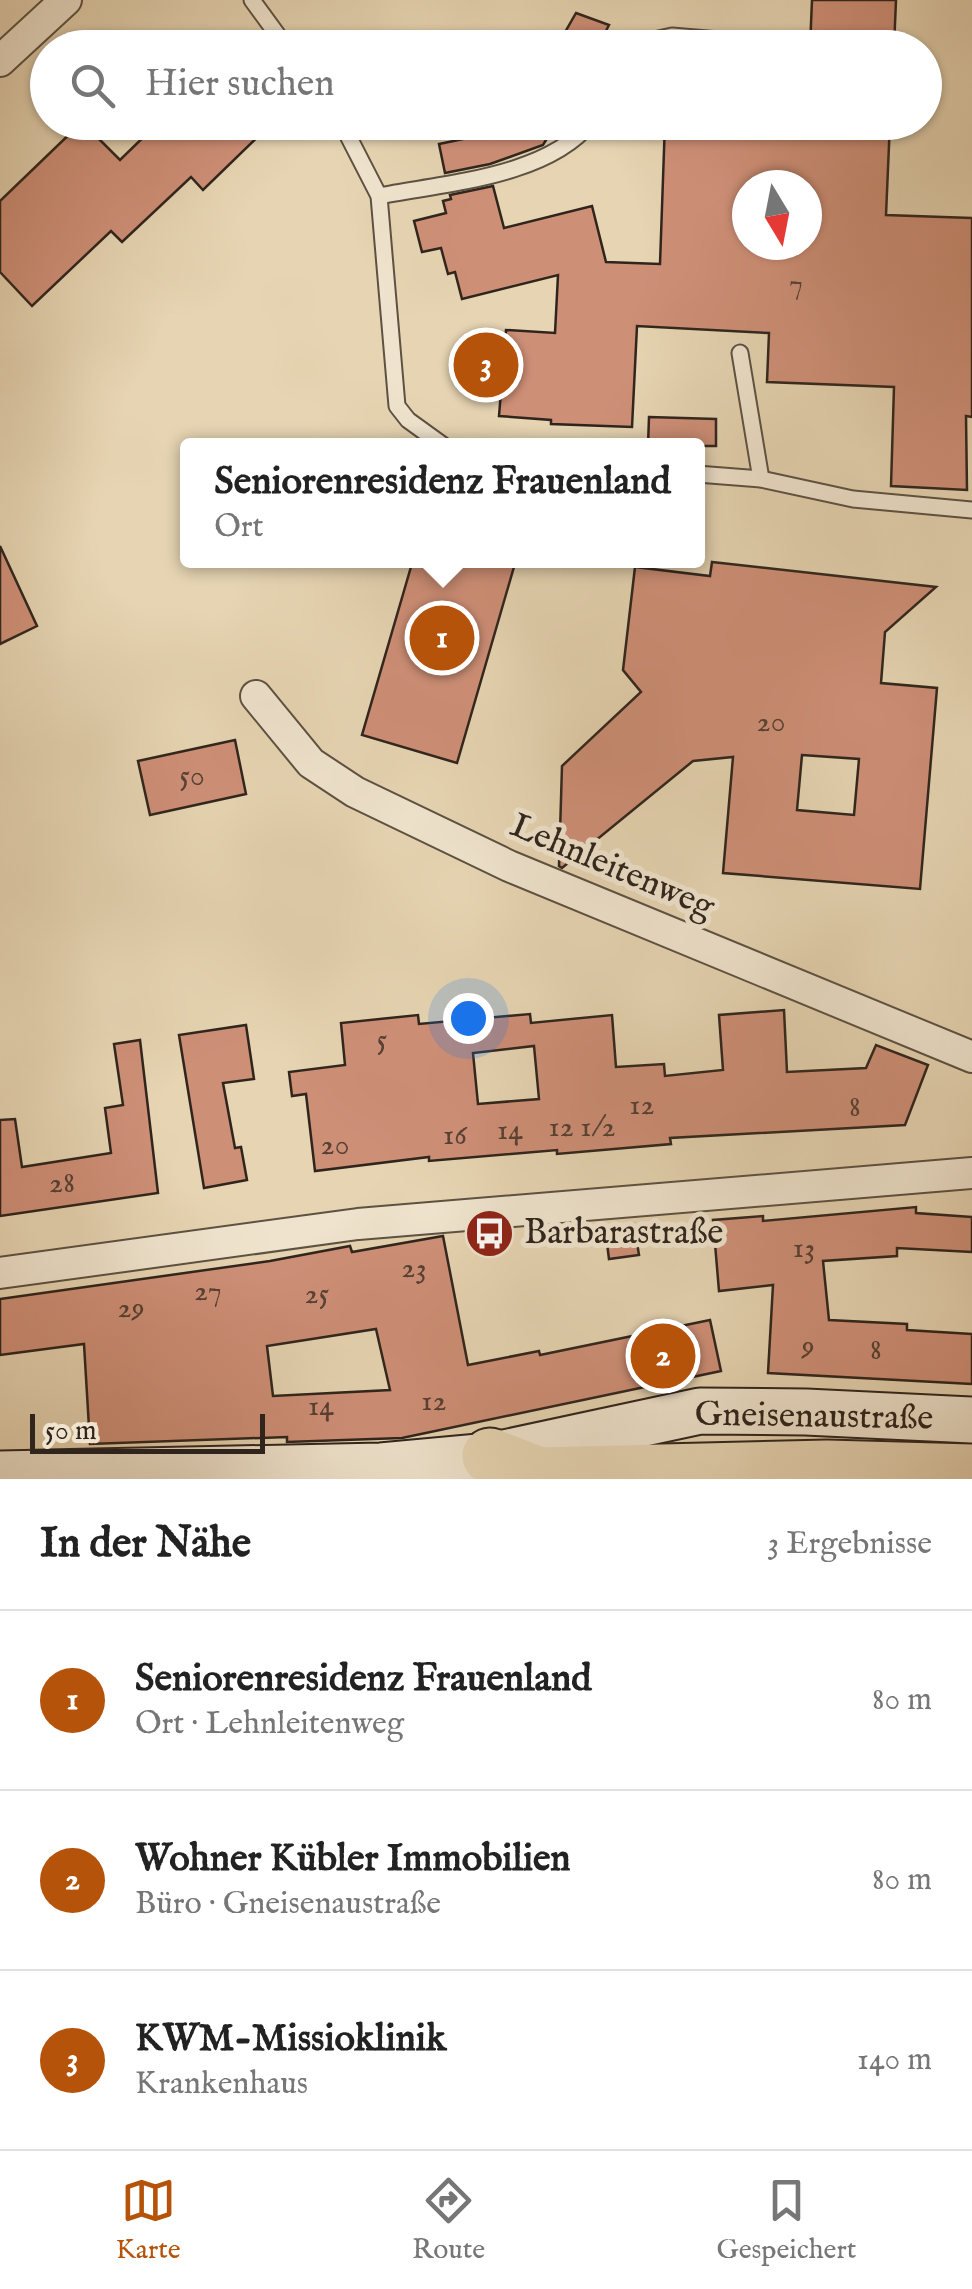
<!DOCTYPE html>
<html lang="de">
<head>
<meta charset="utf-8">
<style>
	:root { --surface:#fff; --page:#f6f6f6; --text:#222; --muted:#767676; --line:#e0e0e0; --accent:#b45309 }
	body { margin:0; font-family:"IM FELL English",serif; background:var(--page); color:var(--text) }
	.compass { position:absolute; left:732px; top:170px; width:90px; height:90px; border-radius:50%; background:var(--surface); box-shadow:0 2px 8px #0004; rotate:170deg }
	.scale { position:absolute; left:30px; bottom:25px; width:235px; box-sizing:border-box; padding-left:10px; border:5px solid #2f251d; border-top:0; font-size:28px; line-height:35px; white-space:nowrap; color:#2f251d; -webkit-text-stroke:8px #efe3cd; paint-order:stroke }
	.you { position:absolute; left:468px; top:1018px; width:35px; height:35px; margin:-25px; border:8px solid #fff; border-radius:50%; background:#1a73e8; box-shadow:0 0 0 15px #1a73e833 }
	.badge { display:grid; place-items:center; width:65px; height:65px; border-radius:50%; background:var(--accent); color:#fff; font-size:32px; font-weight:700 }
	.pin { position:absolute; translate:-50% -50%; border:5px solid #fff; box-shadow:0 2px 10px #0006 }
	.popup { position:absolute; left:180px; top:438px; width:525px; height:130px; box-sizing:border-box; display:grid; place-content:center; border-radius:10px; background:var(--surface); filter:drop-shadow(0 2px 8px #0005); font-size:32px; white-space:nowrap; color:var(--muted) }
	.popup b { font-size:38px; color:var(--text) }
	.popup::after { content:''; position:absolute; left:50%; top:100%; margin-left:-20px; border:20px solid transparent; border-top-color:var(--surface) }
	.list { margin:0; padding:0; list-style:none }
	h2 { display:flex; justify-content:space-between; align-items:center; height:130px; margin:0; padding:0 40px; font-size:42px }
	h2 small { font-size:32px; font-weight:400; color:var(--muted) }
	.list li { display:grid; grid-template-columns:65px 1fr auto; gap:30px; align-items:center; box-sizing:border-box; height:180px; padding:0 40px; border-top:2px solid var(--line) }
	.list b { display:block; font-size:38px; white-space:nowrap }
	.list p { margin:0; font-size:32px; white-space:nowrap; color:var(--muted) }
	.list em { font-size:32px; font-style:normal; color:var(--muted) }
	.icon { flex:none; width:55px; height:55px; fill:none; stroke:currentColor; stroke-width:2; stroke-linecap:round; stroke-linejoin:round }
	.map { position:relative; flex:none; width:972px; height:1479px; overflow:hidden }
	.search { position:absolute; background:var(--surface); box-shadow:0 2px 8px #0004; left:30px; right:30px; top:30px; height:110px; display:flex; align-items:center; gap:25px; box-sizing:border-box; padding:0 35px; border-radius:55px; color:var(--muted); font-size:38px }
	.sheet { height:670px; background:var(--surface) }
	nav { display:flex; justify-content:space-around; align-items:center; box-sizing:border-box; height:140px; border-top:2px solid var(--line); background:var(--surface); font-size:28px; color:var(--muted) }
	nav a { display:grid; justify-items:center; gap:5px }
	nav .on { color:var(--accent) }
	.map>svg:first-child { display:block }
	.building { fill:#ce8f77; stroke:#2f251d; stroke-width:2.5; fill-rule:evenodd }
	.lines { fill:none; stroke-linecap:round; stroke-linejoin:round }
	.lane-casing { stroke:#5d5142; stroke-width:19 }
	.street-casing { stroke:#5d5142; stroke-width:34 }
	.secondary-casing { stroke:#2f251d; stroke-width:49 }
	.highway-casing { stroke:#2f251d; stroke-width:59 }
	.lane { stroke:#efe3cd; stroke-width:15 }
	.street { stroke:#efe3cd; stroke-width:30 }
	.secondary { stroke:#efe3cd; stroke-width:45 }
	.highway { stroke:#e6d4b2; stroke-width:55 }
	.labels { text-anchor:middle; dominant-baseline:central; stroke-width:10; stroke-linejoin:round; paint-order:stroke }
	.number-label { font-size:30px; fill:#574034 }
	.street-label { font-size:35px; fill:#2f251d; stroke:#efe3cd }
	.poi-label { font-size:35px; fill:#2f251d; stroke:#efe3cd; text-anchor:start }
</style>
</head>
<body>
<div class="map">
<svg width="972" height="1479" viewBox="0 0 972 1479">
	<rect width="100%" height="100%" fill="#e6d4b2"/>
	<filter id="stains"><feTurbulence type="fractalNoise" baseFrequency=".002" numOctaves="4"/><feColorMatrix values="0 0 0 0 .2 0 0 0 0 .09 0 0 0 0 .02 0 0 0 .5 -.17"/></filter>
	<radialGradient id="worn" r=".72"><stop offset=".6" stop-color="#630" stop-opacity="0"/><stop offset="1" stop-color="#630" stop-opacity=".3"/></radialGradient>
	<!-- building -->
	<g class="building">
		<path d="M812,0H896L894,48H810Z"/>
		<path d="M576,13L609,25L597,48H556Z"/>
		<path d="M82,122L120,160L159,122H273L203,190L191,177L122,242L111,231L32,306L0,272V201Z"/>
		<path d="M514,122H557L543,145L490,164L445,173L439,144L511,129Z"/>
		<path d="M665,122L807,126V122H890L886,215L972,218V417L966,416L967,490L891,486L894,387L767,382L769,333L637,326L632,427L551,424V420L499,416L506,330L555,333L558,275L462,299L455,272L448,274L441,248L422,252L414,221L446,213L443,201L451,199L450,195L493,186L504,228L592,206L606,262L660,264ZM747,185H807V245H747Z"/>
		<path d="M649,417L716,419V446H648Z"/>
		<path d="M0,546L37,626L0,644Z"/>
		<path d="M413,560H516L457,763L362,735Z"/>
		<path d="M712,562L936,587L885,632L881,683L937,688L920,889L723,873L733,757L693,761L562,868L559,866L562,766L641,692L623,670L635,567L710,576ZM802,755L859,759L854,815L797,810Z"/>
		<path d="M235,740L246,794L150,815L138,761Z"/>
		<path d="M784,1010L787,1072L866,1068L876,1045L928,1065L905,1125L670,1138L671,1144L557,1154V1150L429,1161V1157L315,1171L306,1094L292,1096L289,1072L345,1065L341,1023L418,1015L419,1024L530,1014L531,1023L612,1015L616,1067L664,1064L665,1076L723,1070L719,1015ZM534,1046L539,1099L478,1104L473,1053Z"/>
		<path d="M246,1025L254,1079L223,1083L235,1148L241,1147L247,1180L204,1188L179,1035Z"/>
		<path d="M140,1040L158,1193L0,1216V1120L15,1119L22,1167L111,1153L105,1108L123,1105L114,1044Z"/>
		<path d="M916,1207V1213L972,1217V1252L897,1248V1256L823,1261L829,1320L907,1324V1330L972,1334V1384L768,1373L773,1285L719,1291L713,1220L763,1216V1221Z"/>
		<path d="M634,1224L639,1255L609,1259L605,1228Z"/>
		<path d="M443,1236L468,1365L539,1351L540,1355L710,1320L721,1371L402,1438L287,1442V1437L90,1444L84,1344L0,1355V1299L270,1261L350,1246L352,1252ZM376,1329L390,1390L273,1396L267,1346Z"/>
	</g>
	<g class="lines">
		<defs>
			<g id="lane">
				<path d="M252,0L287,48"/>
				<path d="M633,48L636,44L672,36L767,44"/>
				<path d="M341,122L379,196L397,406L408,420L444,446"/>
				<path d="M379,196C445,183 547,177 591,122"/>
				<path d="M740,353L761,479"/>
				<path d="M697,474L761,479L853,499L972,510"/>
			</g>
			<g id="street">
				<path d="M0,61L66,0"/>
				<path d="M256,696L311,763L355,792L509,866L972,1057"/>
				<path d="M0,1273L358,1224L972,1173"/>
			</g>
			<path id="secondary" d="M0,1474L381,1466L490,1456L700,1411L806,1412L972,1420"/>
			<path id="highway" d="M490,1456L539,1475L827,1468L972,1472"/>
		</defs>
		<!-- lane casing -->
		<use href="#lane" class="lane-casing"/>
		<!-- street casing -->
		<use href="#street" class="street-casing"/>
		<!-- secondary casing -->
		<use href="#secondary" class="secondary-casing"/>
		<!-- highway casing -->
		<use href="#highway" class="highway-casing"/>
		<!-- lane -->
		<use href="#lane" class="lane"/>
		<!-- street -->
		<use href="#street" class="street"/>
		<!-- secondary -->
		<use href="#secondary" class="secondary"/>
		<!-- highway -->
		<use href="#highway" class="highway"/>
	</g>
	<!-- icons -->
	<defs>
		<symbol id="bus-disc" viewBox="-11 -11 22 22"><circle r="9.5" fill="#8f2418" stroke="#efe3cd"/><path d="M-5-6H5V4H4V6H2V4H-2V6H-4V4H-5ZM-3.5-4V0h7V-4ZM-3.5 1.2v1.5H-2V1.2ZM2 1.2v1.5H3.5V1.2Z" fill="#fff"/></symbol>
	</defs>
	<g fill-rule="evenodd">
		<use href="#bus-disc" x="462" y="1206" width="55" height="55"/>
	</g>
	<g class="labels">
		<!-- number labels -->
		<g class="number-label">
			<text x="796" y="285">7</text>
			<text x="771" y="723">20</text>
			<text x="192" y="777">50</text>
			<text x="382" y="1041">5</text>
			<text x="642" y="1106">12</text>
			<text x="855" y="1108">8</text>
			<text x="582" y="1128">12 1/2</text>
			<text x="510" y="1131">14</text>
			<text x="455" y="1136">16</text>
			<text x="335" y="1146">20</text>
			<text x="62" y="1184">28</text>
			<text x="804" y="1249">13</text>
			<text x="414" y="1269">23</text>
			<text x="208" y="1292">27</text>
			<text x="317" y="1295">25</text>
			<text x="131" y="1309">29</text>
			<text x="808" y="1347">9</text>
			<text x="876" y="1351">8</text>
			<text x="434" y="1402">12</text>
			<text x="321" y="1407">14</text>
		</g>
		<!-- street labels -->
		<g class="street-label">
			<text transform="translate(612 867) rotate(23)">Lehnleitenweg</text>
			<text transform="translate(814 1417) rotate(1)">Gneisenaustraße</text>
		</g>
		<!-- poi labels -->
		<g class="poi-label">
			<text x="524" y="1233">Barbarastraße</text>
		</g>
	</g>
	<rect width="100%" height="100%" filter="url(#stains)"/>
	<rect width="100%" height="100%" fill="url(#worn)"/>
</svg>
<svg class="compass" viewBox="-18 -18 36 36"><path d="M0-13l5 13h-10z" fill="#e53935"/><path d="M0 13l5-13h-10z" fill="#767676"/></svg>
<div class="scale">50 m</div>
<div class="you"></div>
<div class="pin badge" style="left:442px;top:638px">1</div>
<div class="popup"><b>Seniorenresidenz Frauenland</b>Ort</div>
<div class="pin badge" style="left:663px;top:1356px">2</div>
<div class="pin badge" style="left:486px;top:365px">3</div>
<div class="search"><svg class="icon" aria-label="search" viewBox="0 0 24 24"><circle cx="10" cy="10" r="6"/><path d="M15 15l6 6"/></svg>Hier suchen</div>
</div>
<section class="sheet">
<h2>In der Nähe<small>3 Ergebnisse</small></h2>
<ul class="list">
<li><span class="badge">1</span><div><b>Seniorenresidenz Frauenland</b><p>Ort · Lehnleitenweg</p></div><em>80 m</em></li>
<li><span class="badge">2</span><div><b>Wohner Kübler Immobilien</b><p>Büro · Gneisenaustraße</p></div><em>80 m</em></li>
<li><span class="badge">3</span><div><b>KWM-Missioklinik</b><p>Krankenhaus</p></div><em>140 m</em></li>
</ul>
</section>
<nav>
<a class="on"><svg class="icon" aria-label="map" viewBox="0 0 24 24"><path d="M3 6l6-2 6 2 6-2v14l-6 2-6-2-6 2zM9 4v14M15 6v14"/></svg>Karte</a>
<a><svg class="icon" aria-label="directions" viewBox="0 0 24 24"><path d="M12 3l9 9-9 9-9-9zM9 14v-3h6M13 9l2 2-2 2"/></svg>Route</a>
<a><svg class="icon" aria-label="saved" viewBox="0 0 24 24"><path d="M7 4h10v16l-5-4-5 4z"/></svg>Gespeichert</a>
</nav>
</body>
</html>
